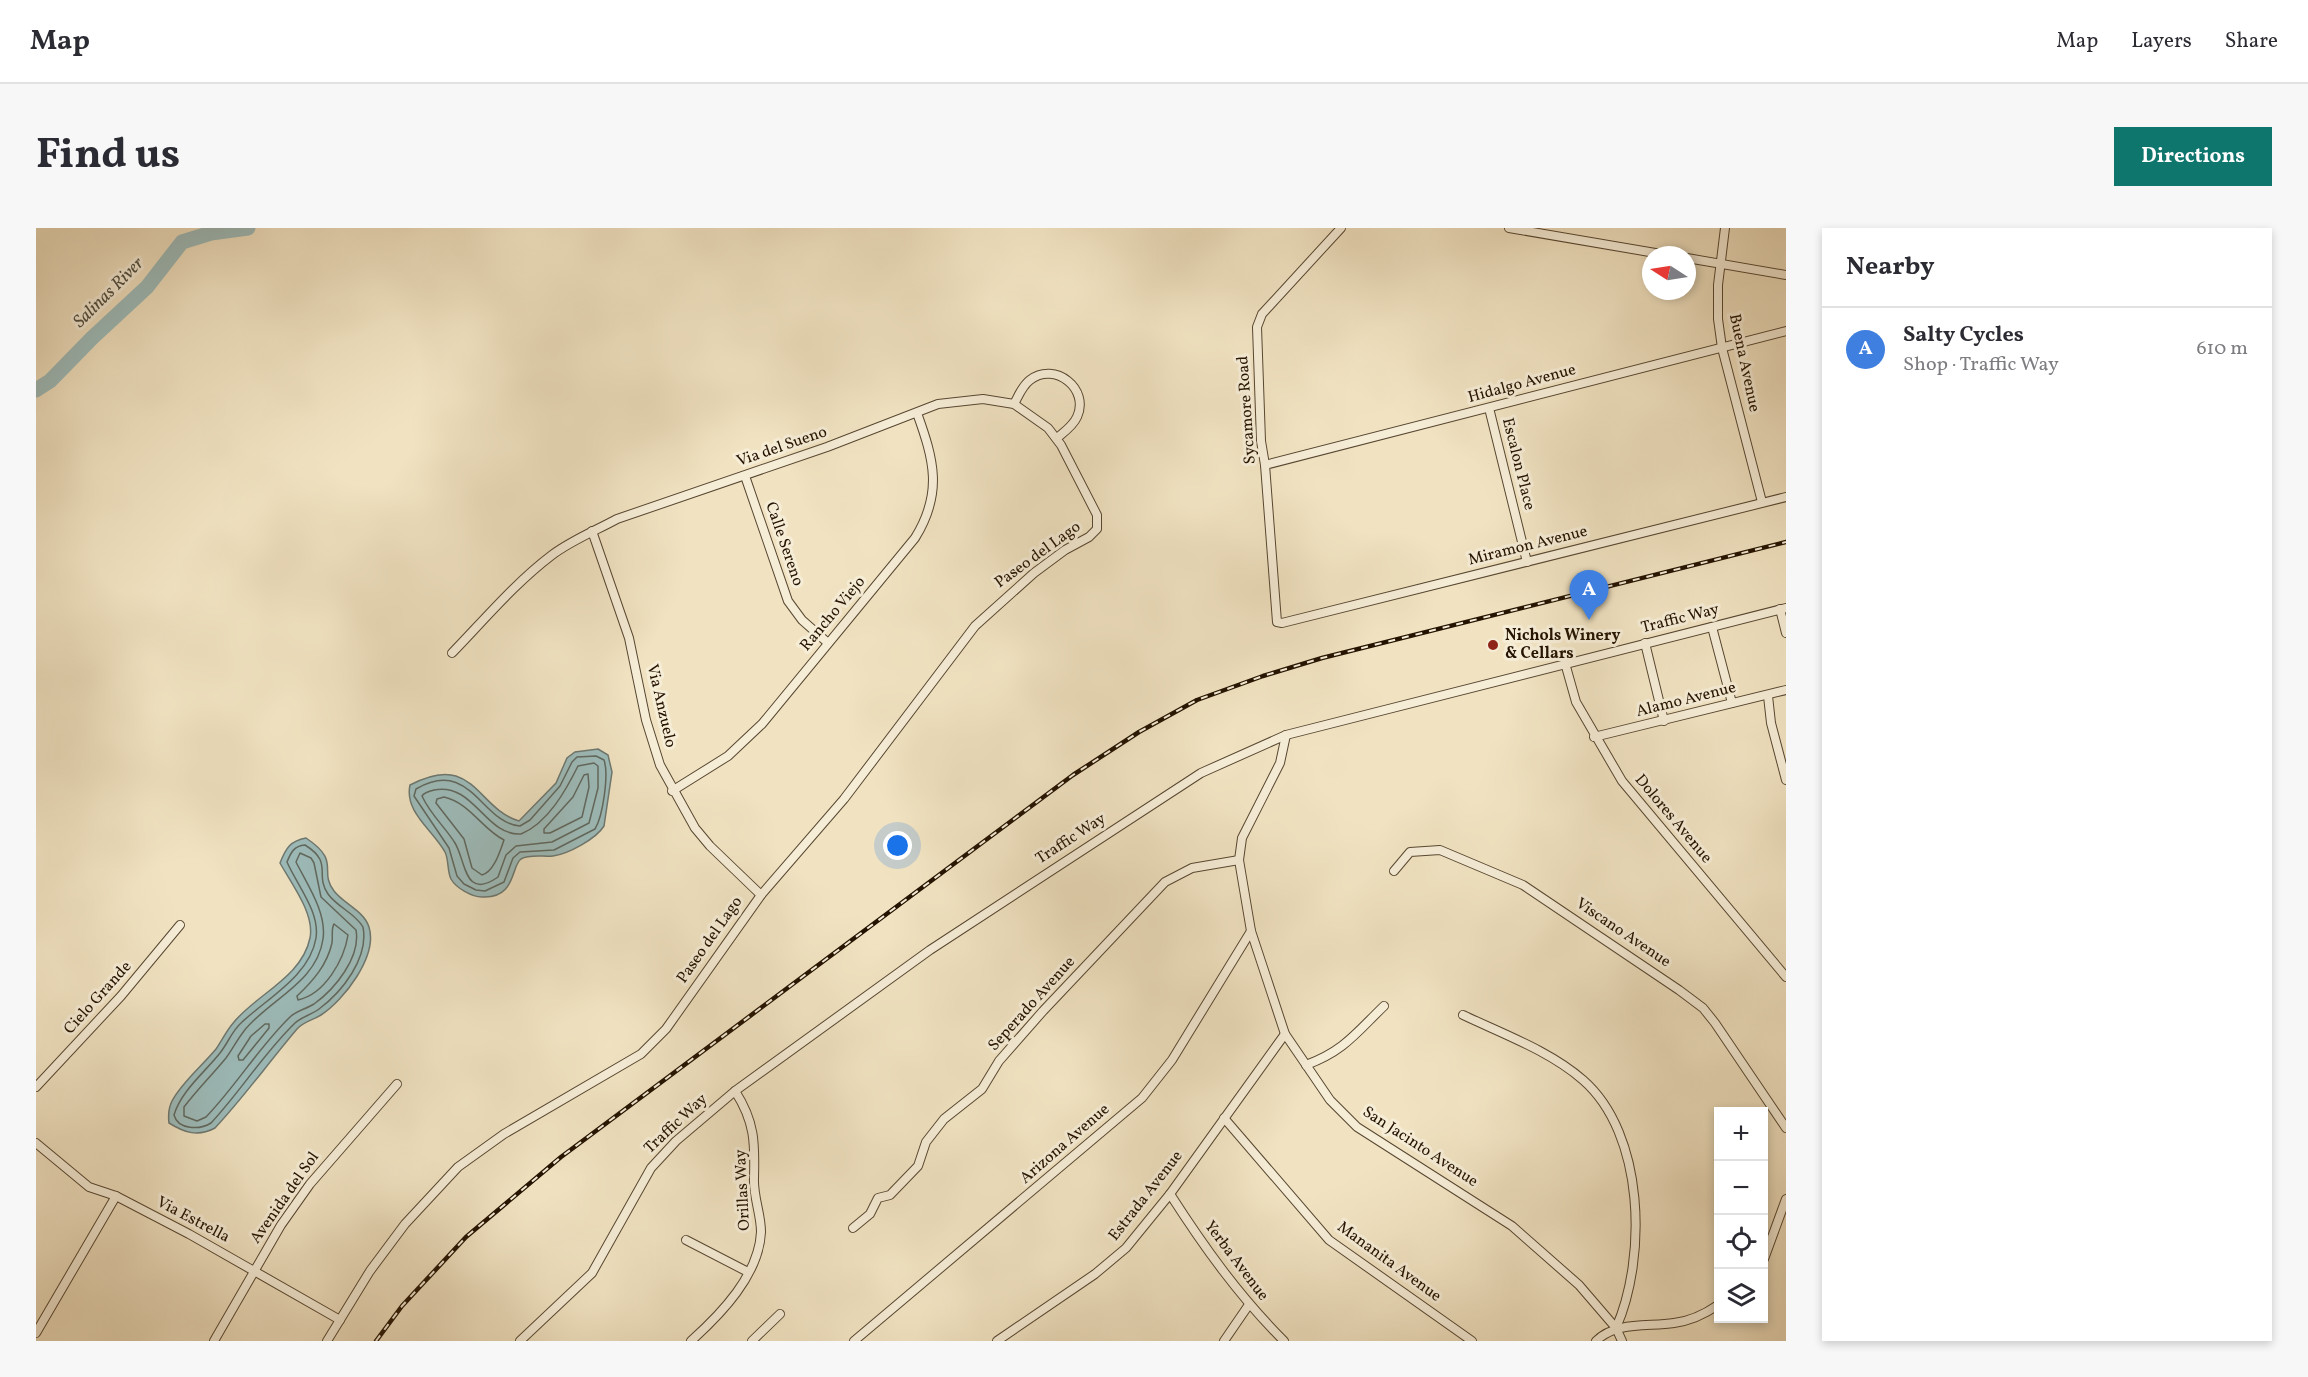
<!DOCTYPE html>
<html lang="en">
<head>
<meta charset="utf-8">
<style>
	:root { --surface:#fff; --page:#f7f7f7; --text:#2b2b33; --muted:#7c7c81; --line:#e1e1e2; --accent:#0f766e }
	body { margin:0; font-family:Vollkorn,serif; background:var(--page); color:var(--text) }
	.controls { position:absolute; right:18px; bottom:18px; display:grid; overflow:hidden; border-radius:0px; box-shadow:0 3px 9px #0003 }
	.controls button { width:54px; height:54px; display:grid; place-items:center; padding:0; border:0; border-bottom:2px solid var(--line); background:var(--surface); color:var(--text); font:30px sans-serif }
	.compass { position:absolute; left:1606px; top:18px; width:54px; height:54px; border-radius:50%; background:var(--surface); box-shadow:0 3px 9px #0003; rotate:282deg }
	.you { position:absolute; left:862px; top:618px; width:21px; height:21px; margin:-15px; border:4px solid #fff; border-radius:50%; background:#1a73e8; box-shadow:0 0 0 9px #1a73e833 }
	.badge { display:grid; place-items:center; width:39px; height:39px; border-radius:50%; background:var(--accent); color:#fff; font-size:20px; font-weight:700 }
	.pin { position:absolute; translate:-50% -50px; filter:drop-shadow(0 2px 3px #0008) }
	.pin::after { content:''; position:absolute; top:32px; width:21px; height:18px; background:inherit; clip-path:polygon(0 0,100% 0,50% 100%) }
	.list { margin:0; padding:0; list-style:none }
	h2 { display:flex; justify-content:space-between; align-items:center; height:78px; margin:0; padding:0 24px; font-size:26px }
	h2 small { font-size:20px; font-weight:400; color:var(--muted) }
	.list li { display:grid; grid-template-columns:39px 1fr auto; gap:18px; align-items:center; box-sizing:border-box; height:84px; padding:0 24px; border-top:2px solid var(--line) }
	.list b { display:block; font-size:22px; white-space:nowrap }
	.list p { margin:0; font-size:20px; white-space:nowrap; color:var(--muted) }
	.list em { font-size:20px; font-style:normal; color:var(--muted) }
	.icon { flex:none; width:33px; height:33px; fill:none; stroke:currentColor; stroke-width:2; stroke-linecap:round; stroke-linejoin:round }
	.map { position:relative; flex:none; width:1750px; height:1113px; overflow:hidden; border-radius:0px }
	header { display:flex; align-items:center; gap:36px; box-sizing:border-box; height:84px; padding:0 30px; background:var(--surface); border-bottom:2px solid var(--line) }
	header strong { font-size:28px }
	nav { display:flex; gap:33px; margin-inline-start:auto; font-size:21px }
	.intro { display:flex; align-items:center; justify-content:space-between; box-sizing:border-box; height:144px; padding:0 36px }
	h1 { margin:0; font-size:42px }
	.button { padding:15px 27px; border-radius:0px; background:var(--accent); color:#fff; font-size:21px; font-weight:700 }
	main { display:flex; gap:36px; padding:0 36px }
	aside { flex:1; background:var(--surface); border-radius:0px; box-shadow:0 3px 9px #0003 }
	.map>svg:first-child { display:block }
	.water { fill:#9dbcbb; stroke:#6d7871; stroke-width:1.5 }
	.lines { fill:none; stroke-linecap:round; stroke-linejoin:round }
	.shore { stroke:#60685e; stroke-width:1.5 }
	.river { stroke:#9dbcbb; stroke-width:15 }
	.minor-casing { stroke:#574731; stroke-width:10 }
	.minor { stroke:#f6edd7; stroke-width:8 }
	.rail-casing { stroke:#241301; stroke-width:4.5 }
	.rail { stroke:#f6edd7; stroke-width:2; stroke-dasharray:7; stroke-linecap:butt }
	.poi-dot { fill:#8f2418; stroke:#f6edd7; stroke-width:2 }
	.labels { text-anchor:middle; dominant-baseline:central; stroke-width:6; stroke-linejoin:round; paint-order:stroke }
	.street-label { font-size:16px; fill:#241301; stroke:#f6edd7 }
	.poi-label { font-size:16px; font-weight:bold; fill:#241301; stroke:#f6edd7; text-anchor:start }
	.water-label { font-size:18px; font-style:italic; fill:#4e4e42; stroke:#f6edd7 }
</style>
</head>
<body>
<header>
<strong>Map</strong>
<nav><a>Map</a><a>Layers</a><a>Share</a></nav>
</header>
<div class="intro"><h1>Find us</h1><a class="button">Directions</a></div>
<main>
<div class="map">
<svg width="1750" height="1113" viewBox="0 0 1750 1113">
	<rect width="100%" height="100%" fill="#f1e3c2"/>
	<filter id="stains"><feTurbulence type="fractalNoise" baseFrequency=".00333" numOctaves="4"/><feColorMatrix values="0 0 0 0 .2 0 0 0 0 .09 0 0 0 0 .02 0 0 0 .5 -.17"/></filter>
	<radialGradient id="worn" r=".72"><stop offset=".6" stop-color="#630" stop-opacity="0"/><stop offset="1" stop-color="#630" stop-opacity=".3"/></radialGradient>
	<!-- water -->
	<g class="water">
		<path d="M562,521L572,527L576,544L568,598C560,611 532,626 517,628C508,629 493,626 485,631C475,638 480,671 446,669C436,669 420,660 415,651C411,643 413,632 409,624C397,602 368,584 374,557C438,523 440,580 483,593L520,555L531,530L539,524Z"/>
		<path d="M270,610C306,634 282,642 298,663C308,676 328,683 333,699C342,728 308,772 285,787C277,792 267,794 261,801C233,834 208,869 179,900C162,909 149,905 133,895C132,887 132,881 136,873C146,854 166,838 180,821C186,812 191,802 198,794C221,766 266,749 274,710C279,686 255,655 244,635C250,620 254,613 270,610Z"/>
	</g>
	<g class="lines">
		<!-- shore -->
		<g class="shore">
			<path d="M560,528L568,532C573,546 567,588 559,601L518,622L484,624L477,630L468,654L449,663L440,662L428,656L421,648L413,620L378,568L380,561C435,529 445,595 484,598L494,592L524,558L536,534L541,529Z"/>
			<path d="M558,535L562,538V560L553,595L516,614L480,618L470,627L462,649C428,673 430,633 419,615C409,599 394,586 386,568C389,564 392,564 398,562C438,554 449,608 485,606C512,595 530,562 542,538Z"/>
			<path d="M552,546L553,559L546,589L514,605H508V601L537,569L548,547Z"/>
			<path d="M408,569C434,575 446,601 468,612C464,623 458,644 446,647L436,640L428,611L400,575L401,571Z"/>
			<path d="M269,617C298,635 278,646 292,666C301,679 319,685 327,699C333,730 306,764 283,781C275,787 265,789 259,795C228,825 204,864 175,895C164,902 142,902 138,887C145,863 169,844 184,825C192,815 196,803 205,795C230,771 274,748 280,710C284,684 261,657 251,634C255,624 258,618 269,617Z"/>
			<path d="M264,625L275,630L278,635L285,669L320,702C325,729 299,761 278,776C270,781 260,783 254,789C223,819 200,858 170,889L161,893L148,888V879C161,862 176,847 190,830C196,822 201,812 208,803C232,772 281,755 287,711C291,685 271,656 260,634Z"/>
			<path d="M298,696L312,707C308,732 289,766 262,772L261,768C277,753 291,737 296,715C297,708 295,701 298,696Z"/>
			<path d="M229,796H233V800L207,832H203L202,828L215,808Z"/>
		</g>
		<!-- river -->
		<path class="river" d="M0,162L14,153L56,110L111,59L146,14L175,5L212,0"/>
		<defs>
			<g id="minor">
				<path d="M1305,0L1226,86L1221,99L1225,213L1229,237L1241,394L1246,395L1750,269"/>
				<path d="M1473,0L1631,27"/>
				<path d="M1689,0L1682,57V91L1686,120L1726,274"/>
				<path d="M1651,30L1750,47"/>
				<path d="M978,176C983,167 986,158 994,152C1019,133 1054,161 1041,189C1037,198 1028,204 1021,210"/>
				<path d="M1453,180L1491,334"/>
				<path d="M1229,237L1750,103"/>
				<path d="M709,248L752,373L766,392L792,415"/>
				<path d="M556,303L593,410L610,492L624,537L659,600L674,618L725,667"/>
				<path d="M1744,381L1750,405"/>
				<path d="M1676,399L1696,475"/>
				<path d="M1609,415L1628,493"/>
				<path d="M1529,435L1540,474L1586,553L1750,749"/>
				<path d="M1732,468L1735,495L1750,552"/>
				<path d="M1250,507L1244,535L1206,610L1203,632L1215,703L1249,806L1294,872L1321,899L1476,998L1543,1057L1580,1100L1586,1113"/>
				<path d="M1558,509L1750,462"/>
				<path d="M636,563L692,528L726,496L879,310C907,265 898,232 881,185"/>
				<path d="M1358,643L1374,624L1404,622L1487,657L1643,762L1667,780L1679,795L1750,900"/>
				<path d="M1427,787C1467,806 1514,823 1547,852C1609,906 1611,1030 1580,1100"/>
				<path d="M1270,837C1308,823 1320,805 1348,778"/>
				<path d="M0,859L85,768L144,697"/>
				<path d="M1188,890L1293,1012L1436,1113"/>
				<path d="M0,915L53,959L80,968L153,1006L304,1092"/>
				<path d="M1134,966C1168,1019 1203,1068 1248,1113"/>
				<path d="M817,1000L834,986L842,970L854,967L882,938L890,914L908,891L946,861L963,833L1007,783L1129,654L1156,640L1203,632"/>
				<path d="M650,1012L712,1044"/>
				<path d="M1728,1031L1750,971"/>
				<path d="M0,1105L80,968"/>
				<path d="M178,1113L245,997L274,956L361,856"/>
				<path d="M291,1113L334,1043L369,996L422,939L468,906L605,826L630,801L725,667L808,571L939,398L998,345L1029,322L1053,309L1061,301V287L1025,217L1012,200L978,176L947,171L902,176L791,219L581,291C559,303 536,312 516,327C479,355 448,392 416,425"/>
				<path d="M484,1113L556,1045L615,940L640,913L699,863L894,722L1165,545L1250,507L1750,380"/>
				<path d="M655,1113C685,1086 723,1047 725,1004C725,986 717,968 718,950C719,915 719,894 699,863"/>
				<path d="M716,1113L744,1086"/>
				<path d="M818,1113L1106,870L1136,832L1215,703"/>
				<path d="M961,1113L1059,1046L1090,1020L1134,966L1249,806"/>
				<path d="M1188,1113L1212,1078"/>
				<path d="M1560,1113C1580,1093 1612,1099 1638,1095C1654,1093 1669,1086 1682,1077"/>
			</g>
		</defs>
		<!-- minor casing -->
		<use href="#minor" class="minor-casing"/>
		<!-- minor -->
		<use href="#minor" class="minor"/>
		<defs>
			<path id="rail" d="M340,1113L366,1078L430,1009L525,929L1037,547L1103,504L1161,472L1227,448L1286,430L1750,314"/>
		</defs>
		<!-- rail casing -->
		<use href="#rail" class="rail-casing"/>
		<!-- rail -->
		<use href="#rail" class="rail"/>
	</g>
	<!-- markers -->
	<circle class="poi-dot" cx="1457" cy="417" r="6"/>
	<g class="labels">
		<!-- street labels -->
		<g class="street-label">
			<text transform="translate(1708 135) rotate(78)">Buena Avenue</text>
			<text transform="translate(1486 156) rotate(-15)">Hidalgo Avenue</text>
			<text transform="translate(1211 182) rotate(-94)">Sycamore Road</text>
			<text transform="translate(746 219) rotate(-19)">Via del Sueno</text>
			<text transform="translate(1482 236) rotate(76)">Escalon Place</text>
			<text transform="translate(748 316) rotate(71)">Calle Sereno</text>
			<text transform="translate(1492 318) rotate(-14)">Miramon Avenue</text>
			<text transform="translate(1002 327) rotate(-36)">Paseo del Lago</text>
			<text transform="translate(797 386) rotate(-50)">Rancho Viejo</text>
			<text transform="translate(1644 391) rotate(-14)">Traffic Way</text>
			<text transform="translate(1650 472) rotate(-14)">Alamo Avenue</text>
			<text transform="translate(625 478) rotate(77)">Via Anzuelo</text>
			<text transform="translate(1637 591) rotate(50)">Dolores Avenue</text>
			<text transform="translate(1035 611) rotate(-33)">Traffic Way</text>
			<text transform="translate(1587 705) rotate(34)">Viscano Avenue</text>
			<text transform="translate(674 712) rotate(-55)">Paseo del Lago</text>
			<text transform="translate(62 770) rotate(-48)">Cielo Grande</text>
			<text transform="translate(996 776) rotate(-48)">Seperado Avenue</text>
			<text transform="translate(640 896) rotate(-43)">Traffic Way</text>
			<text transform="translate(1029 916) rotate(-41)">Arizona Avenue</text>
			<text transform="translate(1384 919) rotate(33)">San Jacinto Avenue</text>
			<text transform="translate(707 962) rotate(-93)">Orillas Way</text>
			<text transform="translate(1110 968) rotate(-52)">Estrada Avenue</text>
			<text transform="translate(249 970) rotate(-55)">Avenida del Sol</text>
			<text transform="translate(157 992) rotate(28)">Via Estrella</text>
			<text transform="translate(1200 1033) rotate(53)">Yerba Avenue</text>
			<text transform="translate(1353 1034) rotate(36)">Mananita Avenue</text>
		</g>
		<!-- poi labels -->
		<g class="poi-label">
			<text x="1469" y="408">Nichols Winery<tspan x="1469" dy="18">&amp; Cellars</tspan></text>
		</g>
		<!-- water labels -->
		<g class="water-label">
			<text transform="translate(73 65) rotate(-45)">Salinas River</text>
		</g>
	</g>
	<rect width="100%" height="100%" filter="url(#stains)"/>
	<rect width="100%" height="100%" fill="url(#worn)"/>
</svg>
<div class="controls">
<button>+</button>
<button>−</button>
<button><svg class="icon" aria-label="locate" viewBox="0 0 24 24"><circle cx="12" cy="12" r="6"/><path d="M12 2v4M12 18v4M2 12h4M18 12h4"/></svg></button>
<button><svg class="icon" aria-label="layers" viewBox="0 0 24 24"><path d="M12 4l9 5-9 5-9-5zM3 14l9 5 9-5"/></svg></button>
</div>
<svg class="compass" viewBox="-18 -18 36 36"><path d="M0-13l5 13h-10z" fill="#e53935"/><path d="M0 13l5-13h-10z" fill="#7c7c81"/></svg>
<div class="you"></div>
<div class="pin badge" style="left:1553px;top:392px;background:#3f7fe0">A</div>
</div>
<aside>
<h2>Nearby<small></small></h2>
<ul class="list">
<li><span class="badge" style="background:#3f7fe0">A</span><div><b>Salty Cycles</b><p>Shop · Traffic Way</p></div><em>610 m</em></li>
</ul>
</aside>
</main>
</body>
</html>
